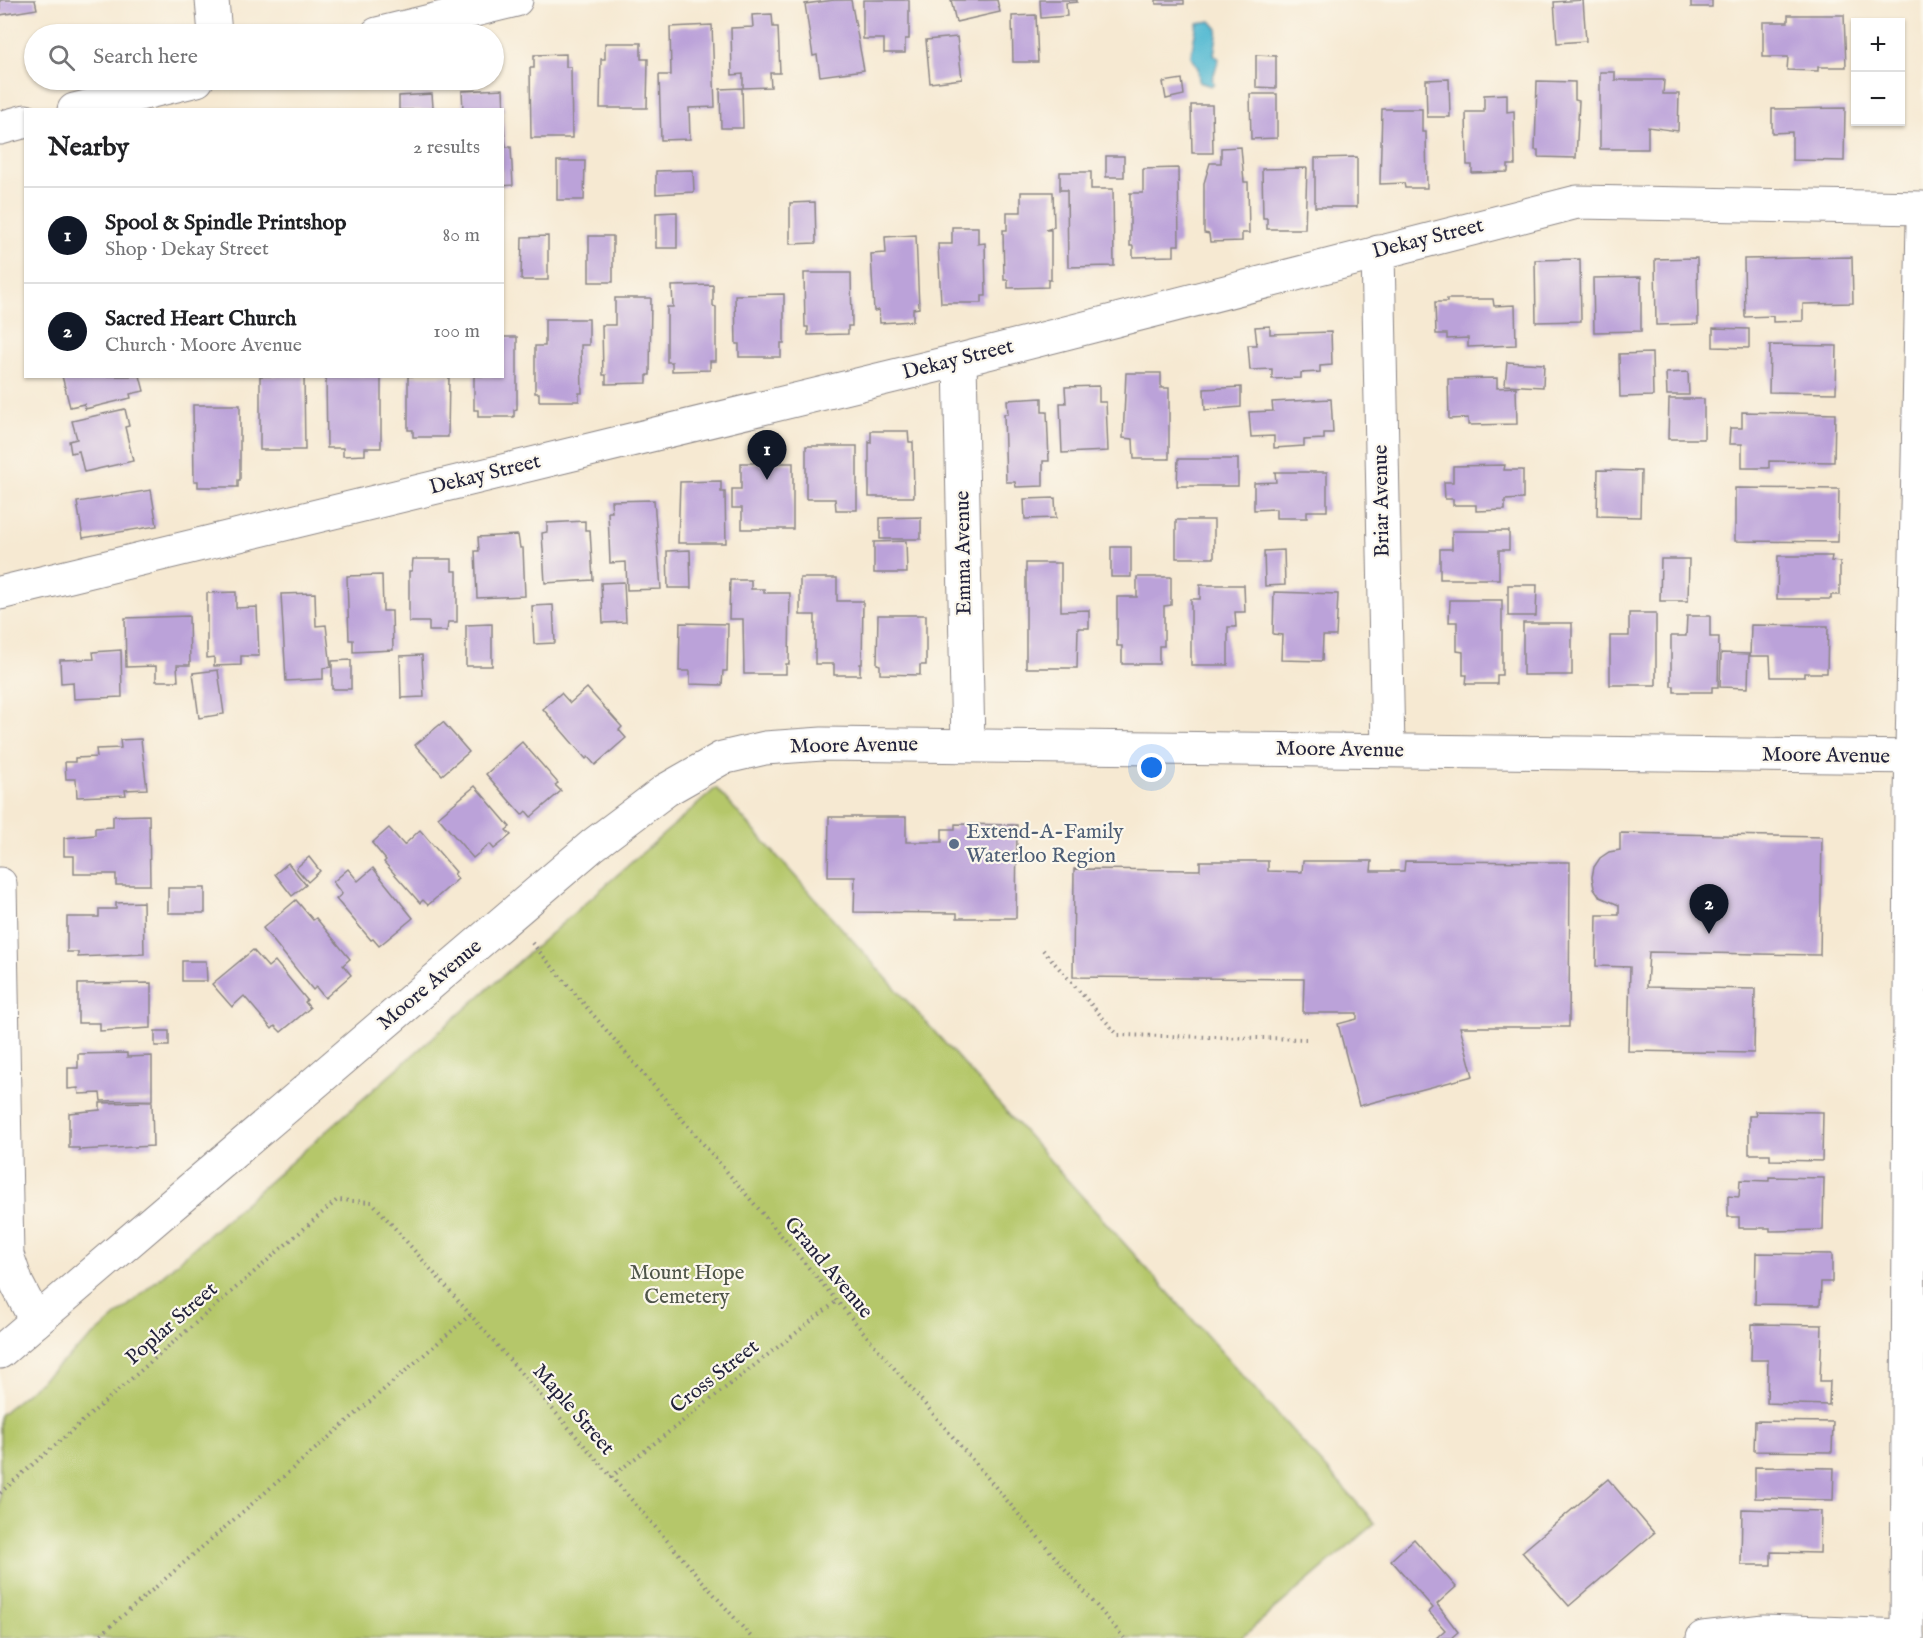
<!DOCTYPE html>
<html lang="en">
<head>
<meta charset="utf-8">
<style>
	:root { --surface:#fff; --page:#f2f2f2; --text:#202124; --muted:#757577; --line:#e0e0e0; --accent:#111827 }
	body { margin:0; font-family:"IM FELL English",serif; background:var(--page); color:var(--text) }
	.controls { position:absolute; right:18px; top:18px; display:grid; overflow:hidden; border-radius:0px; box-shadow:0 2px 4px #0004 }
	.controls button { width:54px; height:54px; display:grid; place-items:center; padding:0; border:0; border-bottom:2px solid var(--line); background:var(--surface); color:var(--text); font:30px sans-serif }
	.you { position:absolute; left:1152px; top:768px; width:21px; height:21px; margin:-15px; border:4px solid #fff; border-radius:50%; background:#1a73e8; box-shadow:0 0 0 9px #1a73e833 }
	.badge { display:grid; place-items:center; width:39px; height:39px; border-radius:50%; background:var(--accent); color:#fff; font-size:20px; font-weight:700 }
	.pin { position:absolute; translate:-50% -50px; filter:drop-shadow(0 2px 3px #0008) }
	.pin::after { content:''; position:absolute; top:32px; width:21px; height:18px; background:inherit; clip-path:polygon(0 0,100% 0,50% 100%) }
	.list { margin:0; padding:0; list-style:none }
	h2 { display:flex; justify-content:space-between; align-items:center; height:78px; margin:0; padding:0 24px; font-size:26px }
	h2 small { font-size:20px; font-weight:400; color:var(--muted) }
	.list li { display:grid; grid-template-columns:39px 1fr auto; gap:18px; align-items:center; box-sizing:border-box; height:96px; padding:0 24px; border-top:2px solid var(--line) }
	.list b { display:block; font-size:22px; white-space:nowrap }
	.list p { margin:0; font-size:20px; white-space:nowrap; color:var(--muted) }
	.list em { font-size:20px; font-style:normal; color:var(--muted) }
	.icon { flex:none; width:33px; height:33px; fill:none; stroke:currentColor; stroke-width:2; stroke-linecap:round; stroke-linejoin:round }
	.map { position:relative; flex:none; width:1923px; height:1638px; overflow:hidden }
	.search { position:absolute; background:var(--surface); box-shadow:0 2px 4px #0004; left:24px; top:24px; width:480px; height:66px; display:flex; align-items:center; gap:15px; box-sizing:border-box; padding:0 21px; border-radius:33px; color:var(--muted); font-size:22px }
	.panel { position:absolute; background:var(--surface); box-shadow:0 2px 4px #0004; left:24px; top:108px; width:480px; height:270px; border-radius:0px }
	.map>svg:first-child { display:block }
	.green { fill:#b5c76a; stroke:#6c7452; stroke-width:1.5 }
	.water { fill:#54bad2; stroke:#3b6e86; stroke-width:1.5 }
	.building { fill:#bba2d9 }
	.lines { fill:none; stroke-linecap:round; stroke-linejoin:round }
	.minor-casing { stroke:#8c8686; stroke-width:35 }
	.path { stroke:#8c8686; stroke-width:4; stroke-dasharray:1.5 4.5; stroke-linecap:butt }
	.minor { stroke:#fff; stroke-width:33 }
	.service-dot { fill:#5c6f8a; stroke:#fbf7ec; stroke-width:2 }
	.labels { text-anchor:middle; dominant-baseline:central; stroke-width:4.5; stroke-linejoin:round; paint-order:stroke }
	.street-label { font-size:21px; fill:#22223b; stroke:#fbf7ec }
	.service-label { font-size:21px; fill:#4e5e75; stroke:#fbf7ec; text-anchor:start }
	.park-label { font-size:21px; fill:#4e5449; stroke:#fbf7ec }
</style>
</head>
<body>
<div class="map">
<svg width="1923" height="1638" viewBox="0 0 1923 1638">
	<rect width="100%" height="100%" fill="#fbf7ec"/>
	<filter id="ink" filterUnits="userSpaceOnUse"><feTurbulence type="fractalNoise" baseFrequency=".0167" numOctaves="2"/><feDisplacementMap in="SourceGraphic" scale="12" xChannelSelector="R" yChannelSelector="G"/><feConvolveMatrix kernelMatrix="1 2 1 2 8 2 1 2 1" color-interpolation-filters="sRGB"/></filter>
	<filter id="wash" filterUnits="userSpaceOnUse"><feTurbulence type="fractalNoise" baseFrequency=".008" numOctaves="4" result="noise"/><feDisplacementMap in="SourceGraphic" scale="24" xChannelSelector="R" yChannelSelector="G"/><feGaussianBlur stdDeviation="1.35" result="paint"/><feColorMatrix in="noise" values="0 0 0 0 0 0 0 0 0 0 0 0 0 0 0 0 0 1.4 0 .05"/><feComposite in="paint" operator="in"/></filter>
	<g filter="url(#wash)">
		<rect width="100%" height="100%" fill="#f6e9d2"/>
		<!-- green -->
		<path class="green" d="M716,788L1375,1523L1241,1638H0V1415L105,1326Z"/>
		<!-- water -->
		<path class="water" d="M1211,21L1218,29L1214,54L1219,59L1212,80L1214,83L1211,86L1199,82L1198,68L1191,56L1197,23Z"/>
		<g id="blocks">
			<!-- building -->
			<g class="building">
				<path d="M0,0H35L37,9L0,15Z"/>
				<path d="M834,0H851L864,70L820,76L817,55L813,56L805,4Z"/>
				<path d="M863,0H909V39H905V53H884V39H863Z"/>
				<path d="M951,0H997L1000,12L956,22Z"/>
				<path d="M1040,0H1077V2L1066,3L1067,16L1041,18Z"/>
				<rect x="1156" y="0" width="28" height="4"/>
				<path d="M1583,0L1586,41L1557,43L1554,2Z"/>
				<rect x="1691" y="0" width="21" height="7"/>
				<path d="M772,14L773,27H778L780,73H770L771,87L743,88V74L732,75L731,28L753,27L752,15Z"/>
				<path d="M1036,15L1038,62H1013L1012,16Z"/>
				<path d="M1788,15H1844L1846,67H1818V71L1787,70L1788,57H1763V22H1788Z"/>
				<path d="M712,25L715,107L689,108L690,139L661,140L659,75H671L670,27Z"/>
				<path d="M957,37L962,79L930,83L926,40Z"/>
				<path d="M605,43H641V59H648L647,108H600L601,59H605Z"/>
				<path d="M566,54V67H571L572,138H531L530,68H534V55Z"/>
				<path d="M1256,55L1276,56V88L1256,87Z"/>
				<path d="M1600,72H1615V80H1664L1663,94H1679L1678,131L1648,127V149H1600Z"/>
				<path d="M1182,79L1184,95L1166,99L1163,82Z"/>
				<path d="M1449,79L1450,117H1427L1426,80Z"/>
				<path d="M1537,81L1575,82V100L1579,101L1576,158L1538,157V150H1535Z"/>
				<path d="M742,88L743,128H721L720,89Z"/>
				<path d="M503,89L504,110H463L462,91Z"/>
				<path d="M432,94L433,107L438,110H399V96Z"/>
				<path d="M1250,94H1277V138L1251,139Z"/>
				<path d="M1507,94V112L1514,111L1515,165H1508V172L1472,173V165H1467L1466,112H1484V95Z"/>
				<path d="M1191,105H1212L1213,153H1192Z"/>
				<path d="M1845,108L1844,161L1792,160V132L1772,133V109Z"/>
				<path d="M1382,109H1422V132H1426L1427,188H1405L1404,183L1380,184Z"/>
				<path d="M502,113L506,147H511L513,185L502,186Z"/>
				<path d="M1241,147L1244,182H1248L1249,233H1242V241L1210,242L1209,234L1204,233V183L1210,163H1221V148Z"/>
				<rect x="1106" y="156" width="18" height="21"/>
				<path d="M1357,157V207H1315V158Z"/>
				<path d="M557,161H585L584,200H557Z"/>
				<path d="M1178,168L1179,245H1174V256L1133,257V246H1130V193H1143V169Z"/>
				<path d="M1307,168L1305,229H1267V218H1263L1262,169Z"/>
				<path d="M693,170L694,192L656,194V171Z"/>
				<path d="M1060,172H1091V189H1113L1114,266L1068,267L1067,190H1060Z"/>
				<path d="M1021,192H1053L1054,227L1046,230H1051V280H1048V287L1008,288V280H1004L1003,230H1007V212H1021Z"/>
				<path d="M815,202L816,243L790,244V203Z"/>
				<path d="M677,212V248H656V213Z"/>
				<path d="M952,227H978V244L985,243L986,296H982V303H941L938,244H952Z"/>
				<path d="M916,235L919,308L913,309V321L880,323L879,310L874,311L871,254L886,253L885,237Z"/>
				<path d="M548,236V280H521L522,237Z"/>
				<rect x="589" y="236" width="24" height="46"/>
				<path d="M1852,257L1853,303L1803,304V321L1773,322V316L1745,317L1744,259Z"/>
				<path d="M1697,258L1698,324L1656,325L1655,259Z"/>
				<path d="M1580,259L1581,321L1536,322L1535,260Z"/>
				<path d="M804,273H851L852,326H848V334L808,335V327H805Z"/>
				<path d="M1641,277V331L1594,332L1593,278Z"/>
				<path d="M713,285V306L716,307V361H710V370L672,371V362H667V307H673L672,286Z"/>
				<path d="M784,294V343H781V357H739V344H736L735,295Z"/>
				<path d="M615,298H651L650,375H647V383L606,384V375H603L602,325H615Z"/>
				<path d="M1447,299H1493L1494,306L1515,305L1516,345L1468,347V338L1447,339V334H1436L1435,302H1447Z"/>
				<path d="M545,319H589V345H581L582,393H579V401H539V393H535V346H545Z"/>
				<path d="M1270,326V334L1331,332L1332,365L1320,366V372L1301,373V378L1272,379V369L1250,370L1248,345H1257L1255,327Z"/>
				<path d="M1713,328L1749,329V348L1713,347Z"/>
				<path d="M502,337H517V409L514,410V417H478V410H474V376H502Z"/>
				<path d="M1770,345L1837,346L1836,393L1769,392Z"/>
				<path d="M1652,353L1653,396L1620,397L1619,354Z"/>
				<path d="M1507,362L1544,364L1543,387L1505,385Z"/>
				<path d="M1688,372L1689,395H1667L1666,373Z"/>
				<path d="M1126,373H1161V388H1169V459H1134L1133,439L1123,438Z"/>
				<path d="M62,376H140L144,391L130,394L131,398L85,409L84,404L70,407Z"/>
				<path d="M260,376H304L305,450H260Z"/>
				<path d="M326,376H381V448H365V455L343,456V448H327Z"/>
				<path d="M408,376H449L448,437H413V430H408Z"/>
				<path d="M1497,378V388L1516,387L1517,424L1468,425V418L1449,419L1448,379Z"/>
				<path d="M1099,386V402H1106L1108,451L1062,453L1060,403H1066L1065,387Z"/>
				<path d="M1241,387V407L1205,410L1204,389Z"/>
				<path d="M1042,398V412H1047L1049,461H1043V486L1016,487L1015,482H1006L1004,414H1008L1007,400Z"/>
				<path d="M1331,399L1333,433H1324V439L1304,440V446L1274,448V436L1251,437L1249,412L1273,411L1272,402Z"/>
				<path d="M1669,399H1704V439H1668Z"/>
				<path d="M193,405H240V480H238V487H198V481H194Z"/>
				<path d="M125,409L129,426L125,427L133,461L84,472L79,451L71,453L69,441L77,439L72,421Z"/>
				<path d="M1742,412L1835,414L1834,462L1769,461V468H1742V444H1729L1730,428H1742Z"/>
				<path d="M871,431H908L909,442H913L914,497H869V442L871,443Z"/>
				<path d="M806,446H857V510H836L835,499H806Z"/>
				<path d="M1178,459H1238V486H1177Z"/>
				<path d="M741,463H793V529H742V508H732V489H741Z"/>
				<path d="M1505,465L1504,470H1523V499L1505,500V510L1476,511V505H1453V499H1445L1444,482H1453V466Z"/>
				<path d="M1598,470L1641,471L1640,517L1597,516Z"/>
				<path d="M1275,472H1327V511H1307V518H1276V509L1254,510V483L1276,482Z"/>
				<path d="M721,481V492H725L726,543H678L680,482Z"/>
				<path d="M1735,488L1839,489L1838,542L1735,541Z"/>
				<path d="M151,490L157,526L83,538L77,502Z"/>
				<path d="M1055,498L1056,518L1025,519L1024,499Z"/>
				<path d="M654,500L661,589L627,590L626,562L610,563L608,512H612L611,501Z"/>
				<path d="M921,517V539H880V518Z"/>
				<rect x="1176" y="520" width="38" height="38"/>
				<path d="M585,521V530H590L593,580L545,583L542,533L547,532V523Z"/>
				<path d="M1452,531H1509V550H1499V579H1440V549H1452Z"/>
				<path d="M518,535L520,548H523L525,596L477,598L475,551H479L478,537Z"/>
				<path d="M906,541L907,573H874V542Z"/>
				<rect x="1111" y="547" width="20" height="30"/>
				<path d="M690,550L691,588H668L667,551Z"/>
				<path d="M1284,550L1285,585L1265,586L1264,551Z"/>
				<path d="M1778,556H1832L1831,561L1840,562V595H1831V599H1777Z"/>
				<path d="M413,559H452V571H457V622H448L447,631H429V622H409V571H412Z"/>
				<path d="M1661,559H1689L1688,601H1660Z"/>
				<path d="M1026,563H1061V611L1089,610V628H1078L1077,668H1026Z"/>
				<path d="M382,575L383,611H392L393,650L353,652V640H349L347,576Z"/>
				<path d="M1137,577H1171V605L1164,606V646H1159V664H1122V646H1117V597H1137Z"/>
				<path d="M800,578H837V601H863L862,664H860V675H834V664H815V615H800Z"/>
				<path d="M730,580H751V589H764V593H790L789,664H786V674H744L743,619H729Z"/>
				<path d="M624,582L626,622L603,623L601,583Z"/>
				<path d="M1200,585H1244L1245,612H1235L1236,627H1228V665H1191V599H1200Z"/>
				<path d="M1508,585H1537L1536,616H1508Z"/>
				<path d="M236,592V608L257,607L259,656H241V665L214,666V657L207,658V593Z"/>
				<path d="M1274,592L1338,594L1336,636H1323L1322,661L1281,660L1282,635L1273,634Z"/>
				<path d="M315,593L316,626L326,625L331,667L323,668V679L286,681L281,594Z"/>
				<path d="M1450,600H1502V675H1497V684H1466L1467,675H1463V652L1457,651V622H1449Z"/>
				<path d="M553,605L555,643L534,644L532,606Z"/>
				<path d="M1629,613H1656V685H1610V636H1629Z"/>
				<path d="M878,615H926V665H920V675L880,674V665L877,664Z"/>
				<path d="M189,616L190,665H177L178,681H156V666L126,667L125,618Z"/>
				<path d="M1687,616H1710V637H1719L1718,687H1712V692H1674V686H1671V636H1686Z"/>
				<path d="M680,623L728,624L727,671H723L722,685L690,684V671H679Z"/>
				<rect x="1523" y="623" width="49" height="52"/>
				<path d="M492,624V666H466V625Z"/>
				<path d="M1751,625L1828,626L1827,673H1804V677H1771L1770,656H1750Z"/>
				<path d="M121,650L122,697L74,699L73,682L61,683L60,660L94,659L93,652Z"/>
				<path d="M1721,653L1749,654L1748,688L1720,687Z"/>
				<path d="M422,655L424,697L401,698L400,656Z"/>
				<path d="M351,660V689H332V661Z"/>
				<path d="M218,670L224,714L199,718L193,673Z"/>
				<path d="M587,688L622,727L619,730L626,738L595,765L588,757L586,759L543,709L561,693L570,703Z"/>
				<path d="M443,722L469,752L442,775L415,745Z"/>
				<path d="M141,739L147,789L125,790L126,795L77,797L76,779H66L65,762H75V758L97,757L96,749L121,748L120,740Z"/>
				<path d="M522,742L558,783L555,785L561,791L531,817L526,811L522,815L486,774Z"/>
				<path d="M475,786L510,827L506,830L511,835L494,849L490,844L473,858L438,817Z"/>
				<path d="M149,815L150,885H116V874H74V856H64V838L95,835V828L113,827V816Z"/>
				<path d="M829,817H906V842H942V829H955V824L1017,825L1016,918H957V913L854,912L855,877H828Z"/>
				<path d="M389,828L404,845L420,830L456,872L454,874L458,879L428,905L423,900L420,903L384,862L386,860L372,843Z"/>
				<path d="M1620,833L1822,837L1820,955L1649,952L1647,987L1755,989L1754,1053L1628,1051L1630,967L1596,966L1597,915H1619V905L1600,897L1594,888L1592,877L1594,867L1600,858L1609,852L1620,850Z"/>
				<path d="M309,857L320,871L308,882L296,868Z"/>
				<path d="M1200,861H1268V871L1302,872L1303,861H1372L1371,871H1404L1405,861L1570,862L1569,1027H1460L1473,1076L1359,1106L1338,1024L1357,1019V1013H1303L1304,979L1073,977L1074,869L1200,870Z"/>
				<path d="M288,863L306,885L292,896L275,874Z"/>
				<path d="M373,868L413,918L379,946L373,939L371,940L336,899L342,894L333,882L348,869L358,881Z"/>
				<rect x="168" y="888" width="37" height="25"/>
				<path d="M296,900L313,920L316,918L350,959L343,965L351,975L325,998L316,987L313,990L263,928Z"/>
				<path d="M143,902L144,954L78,957V952H67V917H99V909H116V903Z"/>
				<path d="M253,950L268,967L275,961L307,1000L305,1002L310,1008L281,1032L275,1026L272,1029L244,996L232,1007L212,984Z"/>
				<path d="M182,961H206L207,981H182Z"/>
				<path d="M151,983V1028L100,1031V1023H78V984Z"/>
				<rect x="155" y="1031" width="14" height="15"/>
				<path d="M127,1053V1057L152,1056V1100L101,1101L100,1093L79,1094L78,1088L68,1089V1068H78V1054Z"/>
				<path d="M152,1102L153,1146L79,1150V1148H69V1113L100,1110V1103Z"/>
				<path d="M1755,1111L1823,1112L1822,1161L1770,1160V1154H1749V1116H1756Z"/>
				<path d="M1769,1177L1824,1178L1823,1230L1770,1231V1228H1739V1217H1728V1196L1739,1197L1740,1180L1769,1181Z"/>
				<path d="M1756,1253L1832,1254V1282H1821L1820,1305L1755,1304Z"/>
				<path d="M1752,1324L1822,1325L1820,1381H1830L1829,1405L1767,1403L1768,1360H1751Z"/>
				<path d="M1755,1421L1833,1422L1832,1452L1754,1451Z"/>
				<path d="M1755,1467L1834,1468L1833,1500L1755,1498Z"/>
				<path d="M1608,1479L1654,1533L1569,1606L1522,1552Z"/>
				<path d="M1742,1509L1821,1511L1820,1553L1771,1552V1565H1741Z"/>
				<path d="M1414,1539L1456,1587L1437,1604L1458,1632L1451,1638H1436L1445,1630L1429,1612L1433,1608L1391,1560Z"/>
			</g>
		</g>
	</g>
	<g filter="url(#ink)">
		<use href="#blocks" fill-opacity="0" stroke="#8c8686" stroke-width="1.5"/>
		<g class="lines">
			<defs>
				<g id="minor">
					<path d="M212,0L215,34"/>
					<path d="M377,34L516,0"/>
					<path d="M74,110L197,80"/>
					<path d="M0,128L26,121"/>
					<path d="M1378,252L1388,750"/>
					<path d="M960,360L968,745"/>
					<path d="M0,593L960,360L1577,202L1923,208"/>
					<path d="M0,884L7,1255L17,1284L36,1321"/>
					<path d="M0,1352L593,845L666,790L722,758L765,748L822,744L1923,757"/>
					<path d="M1703,1638L1764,1631L1907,1636"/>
					<path d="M1907,1638L1911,796L1923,223"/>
				</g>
			</defs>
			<!-- minor casing -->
			<use href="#minor" class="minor-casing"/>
			<!-- path -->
			<g class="path">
				<path d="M532,943L1124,1638"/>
				<path d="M1043,950L1118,1035L1306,1039"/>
				<path d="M611,1477L837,1301"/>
				<path d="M0,1493L337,1200L372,1202L752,1638"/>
				<path d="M97,1638L470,1315"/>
			</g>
			<!-- minor -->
			<use href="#minor" class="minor"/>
		</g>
	</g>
	<!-- markers -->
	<circle class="service-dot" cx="954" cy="844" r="6"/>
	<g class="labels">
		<!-- street labels -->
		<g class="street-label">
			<text transform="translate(1428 239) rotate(-14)">Dekay Street</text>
			<text transform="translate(958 360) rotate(-14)">Dekay Street</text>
			<text transform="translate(485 475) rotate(-14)">Dekay Street</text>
			<text transform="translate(1382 501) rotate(-91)">Briar Avenue</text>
			<text transform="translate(964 553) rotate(-91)">Emma Avenue</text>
			<text transform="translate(854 746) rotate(-1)">Moore Avenue</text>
			<text transform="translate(1340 750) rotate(1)">Moore Avenue</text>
			<text transform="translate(1826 756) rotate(1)">Moore Avenue</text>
			<text transform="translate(430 985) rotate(-40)">Moore Avenue</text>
			<text transform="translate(828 1268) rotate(50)">Grand Avenue</text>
			<text transform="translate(172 1324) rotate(-41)">Poplar Street</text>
			<text transform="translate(715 1377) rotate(-38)">Cross Street</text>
			<text transform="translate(573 1410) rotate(49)">Maple Street</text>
		</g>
		<!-- service labels -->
		<g class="service-label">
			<text x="966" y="832">Extend-A-Family<tspan x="966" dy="24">Waterloo Region</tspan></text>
		</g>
		<!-- park labels -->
		<g class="park-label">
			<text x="687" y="1273">Mount Hope<tspan x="687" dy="24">Cemetery</tspan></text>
		</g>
	</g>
</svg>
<div class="controls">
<button>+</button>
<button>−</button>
</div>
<div class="you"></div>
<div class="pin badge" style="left:767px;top:480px">1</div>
<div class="pin badge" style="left:1709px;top:934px">2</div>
<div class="search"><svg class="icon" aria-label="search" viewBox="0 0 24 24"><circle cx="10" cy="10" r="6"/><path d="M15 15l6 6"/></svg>Search here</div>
<section class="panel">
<h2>Nearby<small>2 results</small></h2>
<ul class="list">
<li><span class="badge">1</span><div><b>Spool &amp; Spindle Printshop</b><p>Shop · Dekay Street</p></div><em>80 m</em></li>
<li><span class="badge">2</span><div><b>Sacred Heart Church</b><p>Church · Moore Avenue</p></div><em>100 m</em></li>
</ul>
</section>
</div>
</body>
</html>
